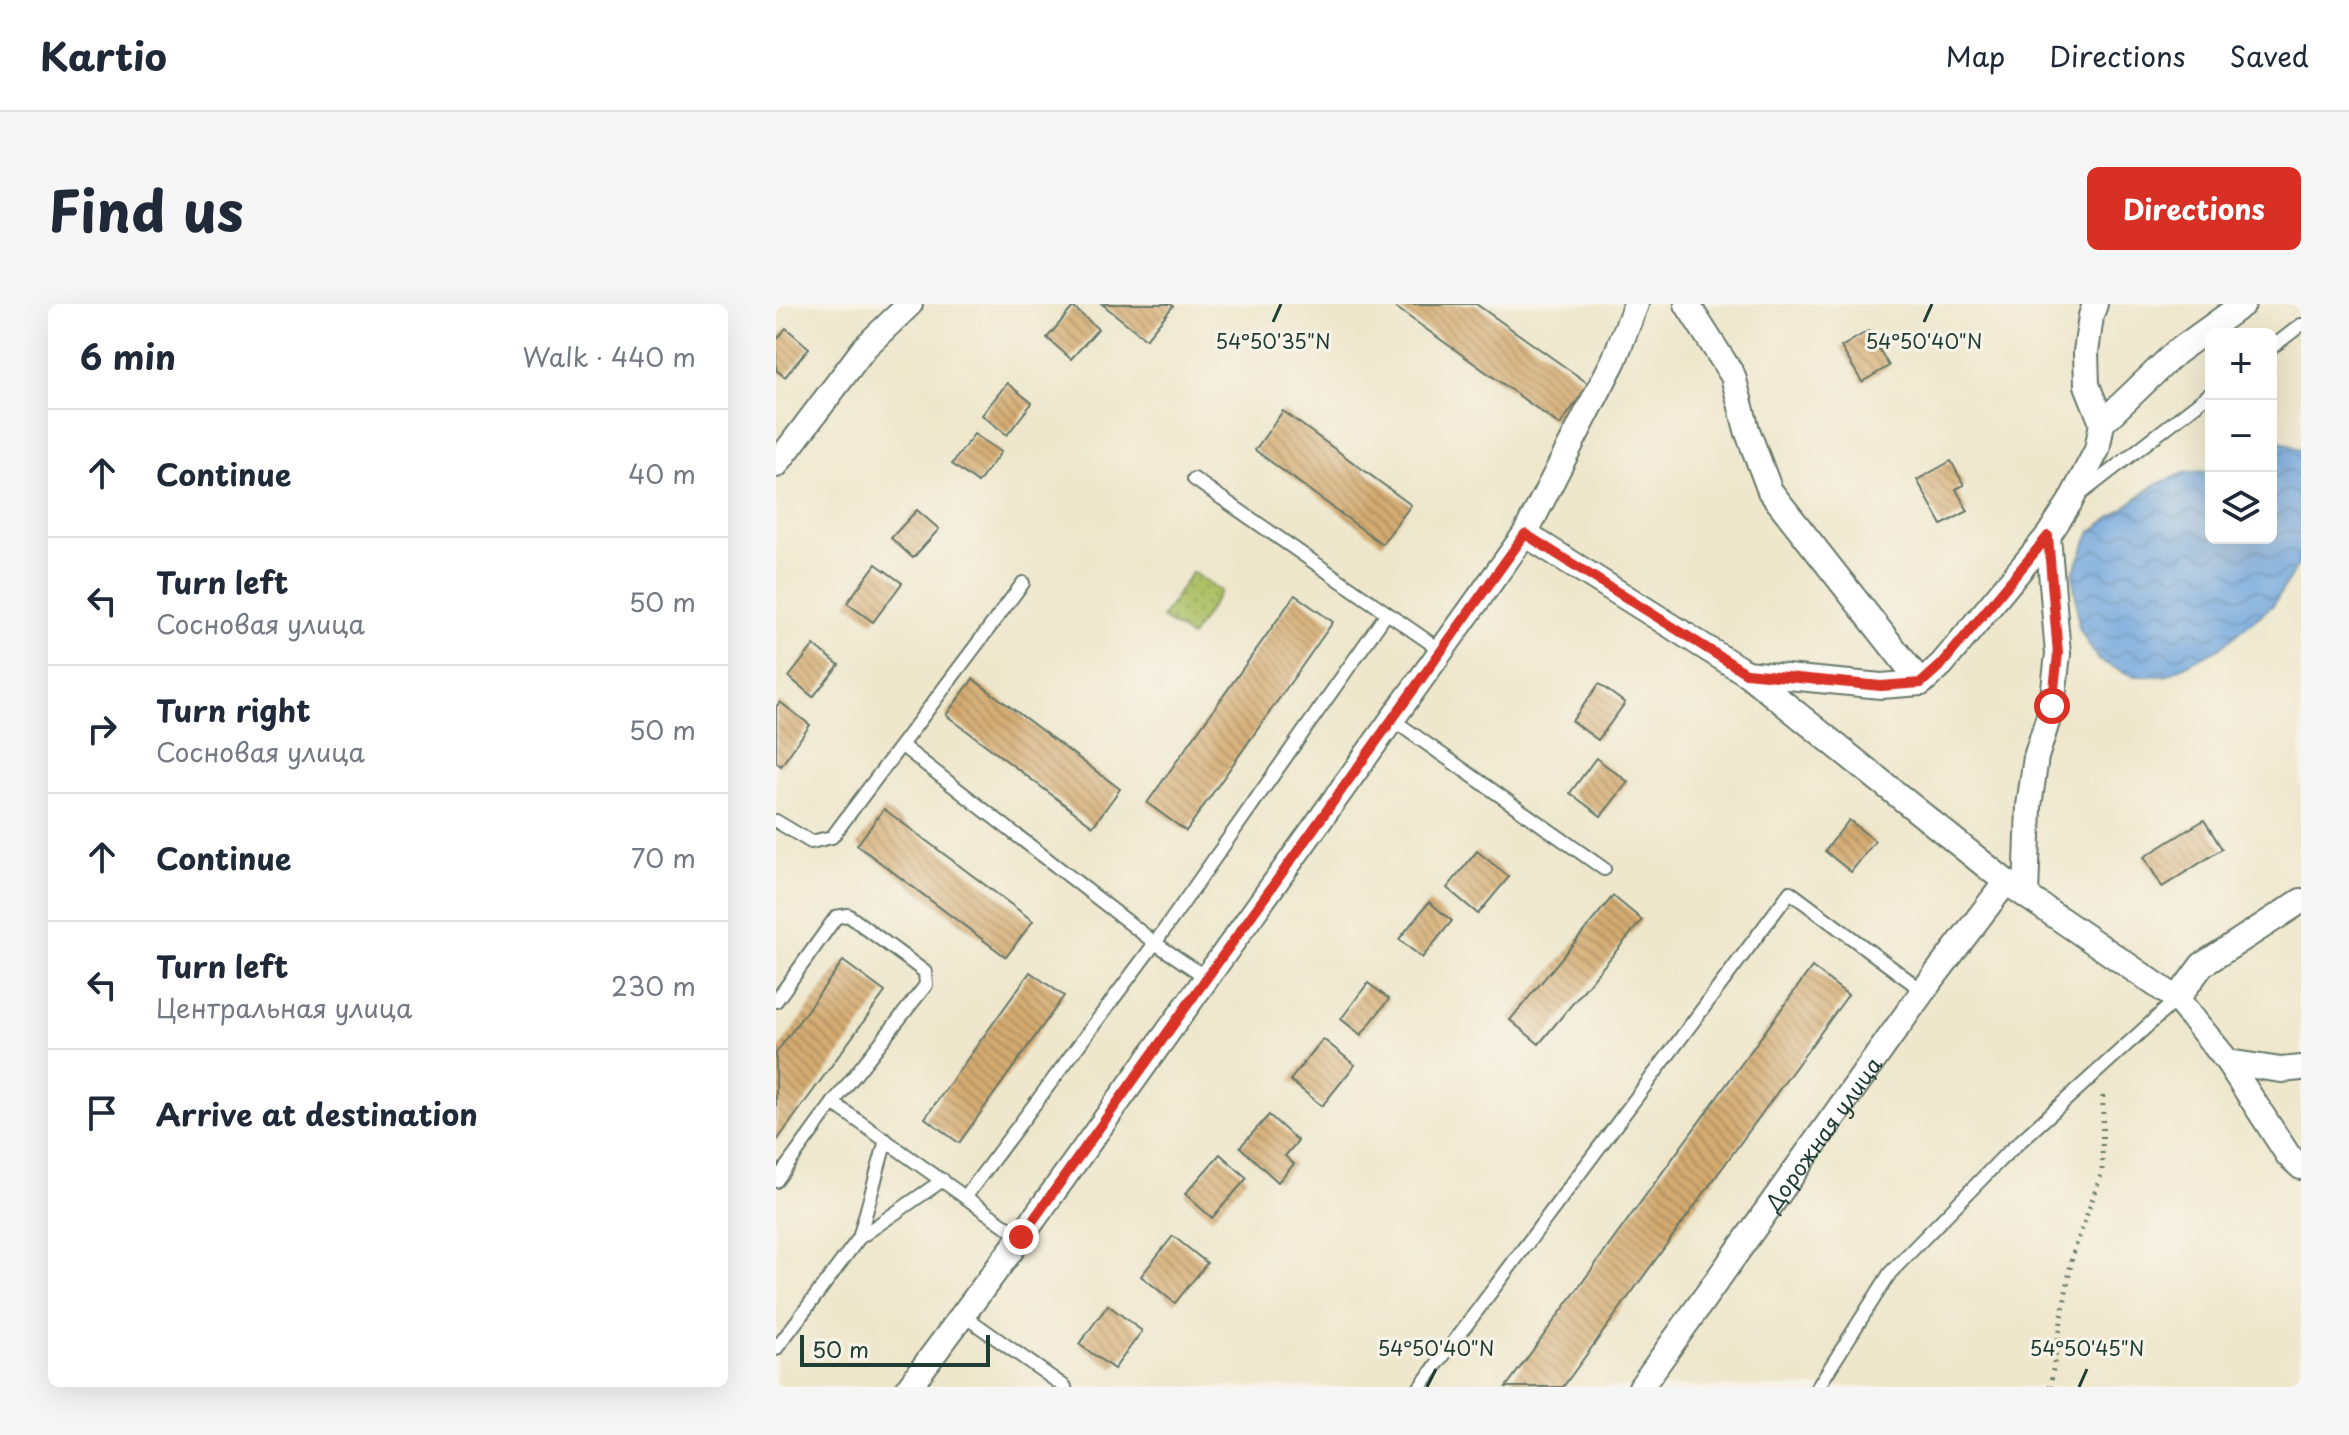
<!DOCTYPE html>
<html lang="en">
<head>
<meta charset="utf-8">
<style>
	:root { --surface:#fff; --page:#f6f6f7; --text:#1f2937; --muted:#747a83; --line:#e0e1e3; --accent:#d93025 }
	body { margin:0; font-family:"Playpen Sans",sans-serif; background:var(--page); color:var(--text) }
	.controls { position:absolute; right:24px; top:24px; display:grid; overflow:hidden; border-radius:12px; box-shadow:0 8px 32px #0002 }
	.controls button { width:72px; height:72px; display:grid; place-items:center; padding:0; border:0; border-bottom:2px solid var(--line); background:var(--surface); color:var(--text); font:40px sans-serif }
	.scale { position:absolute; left:24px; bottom:20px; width:190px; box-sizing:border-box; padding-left:8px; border:4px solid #1f3d34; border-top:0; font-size:22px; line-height:28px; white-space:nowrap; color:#1f3d34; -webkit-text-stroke:6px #f7f3e8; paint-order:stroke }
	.stop { position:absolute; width:24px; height:24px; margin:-18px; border:6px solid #d93025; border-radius:50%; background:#fff }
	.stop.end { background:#d93025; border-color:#fff; box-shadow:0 2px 8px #0008 }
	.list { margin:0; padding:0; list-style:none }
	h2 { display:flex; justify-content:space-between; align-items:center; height:104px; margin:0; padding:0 32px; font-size:34px }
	h2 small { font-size:26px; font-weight:400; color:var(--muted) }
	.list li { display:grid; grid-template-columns:52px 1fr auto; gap:24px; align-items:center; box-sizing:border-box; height:128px; padding:0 32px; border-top:2px solid var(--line) }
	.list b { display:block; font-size:30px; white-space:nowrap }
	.list p { margin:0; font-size:26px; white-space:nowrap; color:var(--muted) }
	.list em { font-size:26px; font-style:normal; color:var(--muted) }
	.icon { flex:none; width:44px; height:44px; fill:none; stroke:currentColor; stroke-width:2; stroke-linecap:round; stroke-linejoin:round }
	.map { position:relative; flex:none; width:1525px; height:1083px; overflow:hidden; border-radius:12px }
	header { display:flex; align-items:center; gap:48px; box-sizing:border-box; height:112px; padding:0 40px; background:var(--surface); border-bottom:2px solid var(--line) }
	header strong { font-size:38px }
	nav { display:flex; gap:44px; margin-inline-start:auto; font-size:28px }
	.intro { display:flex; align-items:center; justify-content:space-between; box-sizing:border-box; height:192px; padding:0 48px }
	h1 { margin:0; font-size:56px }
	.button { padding:20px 36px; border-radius:12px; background:var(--accent); color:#fff; font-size:28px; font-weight:700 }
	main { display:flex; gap:48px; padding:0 48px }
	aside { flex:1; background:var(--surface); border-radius:12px; box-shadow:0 8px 32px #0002 }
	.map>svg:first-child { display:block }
	.park { fill:url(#park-dots); stroke:#667e4c; stroke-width:2 }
	.water { fill:url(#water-waves); stroke:#477188; stroke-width:2 }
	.building { fill:url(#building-back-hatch) }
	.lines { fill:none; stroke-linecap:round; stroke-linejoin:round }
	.service-casing { stroke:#677869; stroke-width:16 }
	.minor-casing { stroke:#677869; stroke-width:28 }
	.path { stroke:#677869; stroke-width:5; stroke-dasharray:2 6; stroke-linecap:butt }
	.service { stroke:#fff; stroke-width:12 }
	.minor { stroke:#fff; stroke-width:24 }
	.route { stroke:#d93025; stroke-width:10 }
	.ticks { fill:none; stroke:#1f3d34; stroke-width:3 }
	.labels { text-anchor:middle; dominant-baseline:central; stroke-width:6; stroke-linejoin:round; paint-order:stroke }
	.street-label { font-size:22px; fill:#1f3d34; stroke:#f7f3e8 }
	.ticks-label { font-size:20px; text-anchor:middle; fill:#1f3d34; stroke:#f7f3e8; stroke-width:6; stroke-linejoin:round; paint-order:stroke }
</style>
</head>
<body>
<header>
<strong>Kartio</strong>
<nav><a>Map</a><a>Directions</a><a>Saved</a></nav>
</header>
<div class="intro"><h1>Find us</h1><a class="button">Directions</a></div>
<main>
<aside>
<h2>6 min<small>Walk · 440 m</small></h2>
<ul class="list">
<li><svg class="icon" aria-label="ahead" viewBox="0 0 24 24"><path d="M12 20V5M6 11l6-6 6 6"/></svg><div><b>Continue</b></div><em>40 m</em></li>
<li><svg class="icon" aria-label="left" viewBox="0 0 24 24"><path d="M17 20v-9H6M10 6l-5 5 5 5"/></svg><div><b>Turn left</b><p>Сосновая улица</p></div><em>50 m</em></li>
<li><svg class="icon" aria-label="right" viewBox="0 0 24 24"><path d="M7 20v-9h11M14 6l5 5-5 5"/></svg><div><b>Turn right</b><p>Сосновая улица</p></div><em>50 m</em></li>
<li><svg class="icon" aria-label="ahead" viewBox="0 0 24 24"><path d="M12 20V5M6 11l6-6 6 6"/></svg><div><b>Continue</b></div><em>70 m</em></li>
<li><svg class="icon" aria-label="left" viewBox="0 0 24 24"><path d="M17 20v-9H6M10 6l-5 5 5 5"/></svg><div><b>Turn left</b><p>Центральная улица</p></div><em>230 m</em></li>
<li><svg class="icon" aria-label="arrive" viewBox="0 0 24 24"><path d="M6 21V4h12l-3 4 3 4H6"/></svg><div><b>Arrive at destination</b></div></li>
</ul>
</aside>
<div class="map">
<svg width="1525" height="1083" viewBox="0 0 1525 1083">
	<defs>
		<pattern id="park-dots" width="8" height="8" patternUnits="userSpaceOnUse" patternTransform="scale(2)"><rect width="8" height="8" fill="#acbf63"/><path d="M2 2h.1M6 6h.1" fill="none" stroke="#8b9c52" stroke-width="1.8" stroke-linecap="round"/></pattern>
		<pattern id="water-waves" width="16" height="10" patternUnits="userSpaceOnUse" patternTransform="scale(2)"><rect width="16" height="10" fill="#6fa5dd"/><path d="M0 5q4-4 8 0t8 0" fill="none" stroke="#5b88b4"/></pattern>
		<pattern id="building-back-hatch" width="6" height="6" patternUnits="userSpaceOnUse" patternTransform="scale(2)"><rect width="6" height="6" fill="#d4ab71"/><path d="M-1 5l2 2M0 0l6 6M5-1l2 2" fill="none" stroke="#ab8c5e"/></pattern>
	</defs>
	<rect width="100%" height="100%" fill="#f7f3e8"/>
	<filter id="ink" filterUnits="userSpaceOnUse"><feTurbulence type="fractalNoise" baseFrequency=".0125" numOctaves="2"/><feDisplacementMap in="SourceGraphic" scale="16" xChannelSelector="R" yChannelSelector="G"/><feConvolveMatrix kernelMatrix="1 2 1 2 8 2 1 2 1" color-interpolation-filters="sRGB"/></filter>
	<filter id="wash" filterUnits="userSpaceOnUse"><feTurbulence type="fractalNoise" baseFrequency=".006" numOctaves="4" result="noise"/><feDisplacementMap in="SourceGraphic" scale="32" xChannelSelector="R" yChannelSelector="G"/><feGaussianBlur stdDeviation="1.8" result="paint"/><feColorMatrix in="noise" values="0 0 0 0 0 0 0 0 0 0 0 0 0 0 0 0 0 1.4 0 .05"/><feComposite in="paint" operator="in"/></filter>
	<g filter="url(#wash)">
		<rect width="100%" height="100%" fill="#eee7cc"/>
		<!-- park -->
		<path class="park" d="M416,268L445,287L415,333L386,314Z"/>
		<!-- water -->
		<path class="water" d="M1501,136L1525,146V249L1523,259L1497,301L1445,343L1389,372H1357L1322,356L1303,324L1297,269L1315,228L1379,181L1411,168L1435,167V234H1495V138Z"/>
		<g id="blocks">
			<!-- building -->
			<g class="building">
				<path d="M326,0H395L397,2L370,35Z"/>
				<path d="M615,0H700L813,80L784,121Z"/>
				<path d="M297,3L322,25L295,55L271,34Z"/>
				<path d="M10,24L33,44L9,73L0,66V37Z"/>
				<path d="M1092,27L1113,62L1086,78L1065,43Z"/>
				<path d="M231,79L256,99L231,131L206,111Z"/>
				<path d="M507,107L635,201L606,240L479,146Z"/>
				<path d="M198,130L225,148L202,179L176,160Z"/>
				<path d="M1175,157L1188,181L1180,185L1192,207L1166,221L1141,176Z"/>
				<path d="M141,206L163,225L137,254L115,234Z"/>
				<path d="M100,260L126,279L97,318L71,299Z"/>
				<path d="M519,291L557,318L410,527L371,499Z"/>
				<path d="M38,341L63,361L37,393L13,373Z"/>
				<path d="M197,375L344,485L317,522L170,411Z"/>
				<path d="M823,380L849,399L822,436L796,417Z"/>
				<path d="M4,398L34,421L5,462L0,458V403Z"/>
				<path d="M820,454L852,478L825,512L794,489Z"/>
				<path d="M108,505L257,617L230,653L81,541Z"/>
				<path d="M1073,516L1099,537L1075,568L1049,547Z"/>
				<path d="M1428,516L1446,545L1386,583L1368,553Z"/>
				<path d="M701,547L733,573L702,610L671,584Z"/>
				<path d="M837,592L866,616L763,740L734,716Z"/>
				<path d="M653,598L676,617L646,654L623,635Z"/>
				<path d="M67,657L109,688L0,838V749Z"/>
				<path d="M1036,663L1072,691L787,1083H730Z"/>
				<path d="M254,668L288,692L183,839L149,814Z"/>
				<path d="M592,679L613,695L585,731L565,715Z"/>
				<path d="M547,735L579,761L546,802L514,776Z"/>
				<path d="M493,811L522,837L509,852L518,860L502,878L464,843Z"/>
				<path d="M444,850L471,874L436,914L409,890Z"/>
				<path d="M397,932L431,959L399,999L365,972Z"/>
				<path d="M332,1001L366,1027L338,1065L303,1040Z"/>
			</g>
		</g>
	</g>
	<g filter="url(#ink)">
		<use href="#blocks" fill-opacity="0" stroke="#677869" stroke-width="2"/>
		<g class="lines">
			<defs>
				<g id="service">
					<path d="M1495,44L1525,21"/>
					<path d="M418,175L611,309"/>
					<path d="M1306,189L1435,89"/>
					<path d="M617,416L828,565"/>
					<path d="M126,442L379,639L431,674"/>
					<path d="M0,517L35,538L56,533L247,279"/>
					<path d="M0,697L60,613L72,611L149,668L150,681L57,799L0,877"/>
					<path d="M57,799L245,933"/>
					<path d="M190,892L379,639L611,309L666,347"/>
					<path d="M83,934L110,836"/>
					<path d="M187,1011L289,1083"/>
					<path d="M0,1045L83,934L167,876"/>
					<path d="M644,1083L1014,588L1147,687"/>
					<path d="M1042,1083L1114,969L1227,853L1401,695"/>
				</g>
				<g id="minor">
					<path d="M911,0L957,72L971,126L994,187L1145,379"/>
					<path d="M1326,119L1399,49L1467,0"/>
					<path d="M0,161L89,43L134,0"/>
					<path d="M749,230L970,369L1230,578L1401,695L1452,758L1505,766L1525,764"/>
					<path d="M970,369L1105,382L1145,379L1166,360L1272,232L1294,198L1321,146L1326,119L1311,81L1310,48L1315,12L1319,0"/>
					<path d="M1250,591L1253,502L1260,453L1276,402L1282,350L1272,232"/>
					<path d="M1401,695L1426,661L1525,597"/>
					<path d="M1452,758L1512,851L1525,863"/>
					<path d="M133,1083L245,933L749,230L838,56L860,0"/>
					<path id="s1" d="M865,1083L1147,687L1230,578"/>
				</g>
			</defs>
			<!-- service casing -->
			<use href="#service" class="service-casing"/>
			<!-- minor casing -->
			<use href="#minor" class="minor-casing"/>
			<!-- path -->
			<path class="path" d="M1274,1083L1296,953L1326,868L1327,787"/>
			<!-- service -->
			<use href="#service" class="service"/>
			<!-- minor -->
			<use href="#minor" class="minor"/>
		</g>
	</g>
	<g class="lines" filter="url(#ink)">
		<!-- route -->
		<path class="route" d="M245,933L749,230L970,369L1105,382L1145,379L1166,360L1272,232L1282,350L1276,402"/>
	</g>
	<!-- ticks -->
	<path class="ticks" d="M497,18L505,0M1148,18L1156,0M651,1083L660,1065M1303,1083L1311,1065"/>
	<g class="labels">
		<!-- street labels -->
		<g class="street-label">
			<text stroke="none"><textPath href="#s1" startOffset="312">Дорожная улица</textPath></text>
		</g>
	</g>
	<g class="ticks-label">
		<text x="497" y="45">54°50'35"N</text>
		<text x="1148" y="45">54°50'40"N</text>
		<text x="660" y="1052">54°50'40"N</text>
		<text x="1311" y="1052">54°50'45"N</text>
	</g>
</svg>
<div class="controls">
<button>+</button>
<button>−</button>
<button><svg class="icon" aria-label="layers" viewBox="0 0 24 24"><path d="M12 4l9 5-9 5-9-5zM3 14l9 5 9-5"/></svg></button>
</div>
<div class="scale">50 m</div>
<div class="stop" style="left:1276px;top:402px"></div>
<div class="stop end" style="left:245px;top:933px"></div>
</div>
</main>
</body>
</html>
